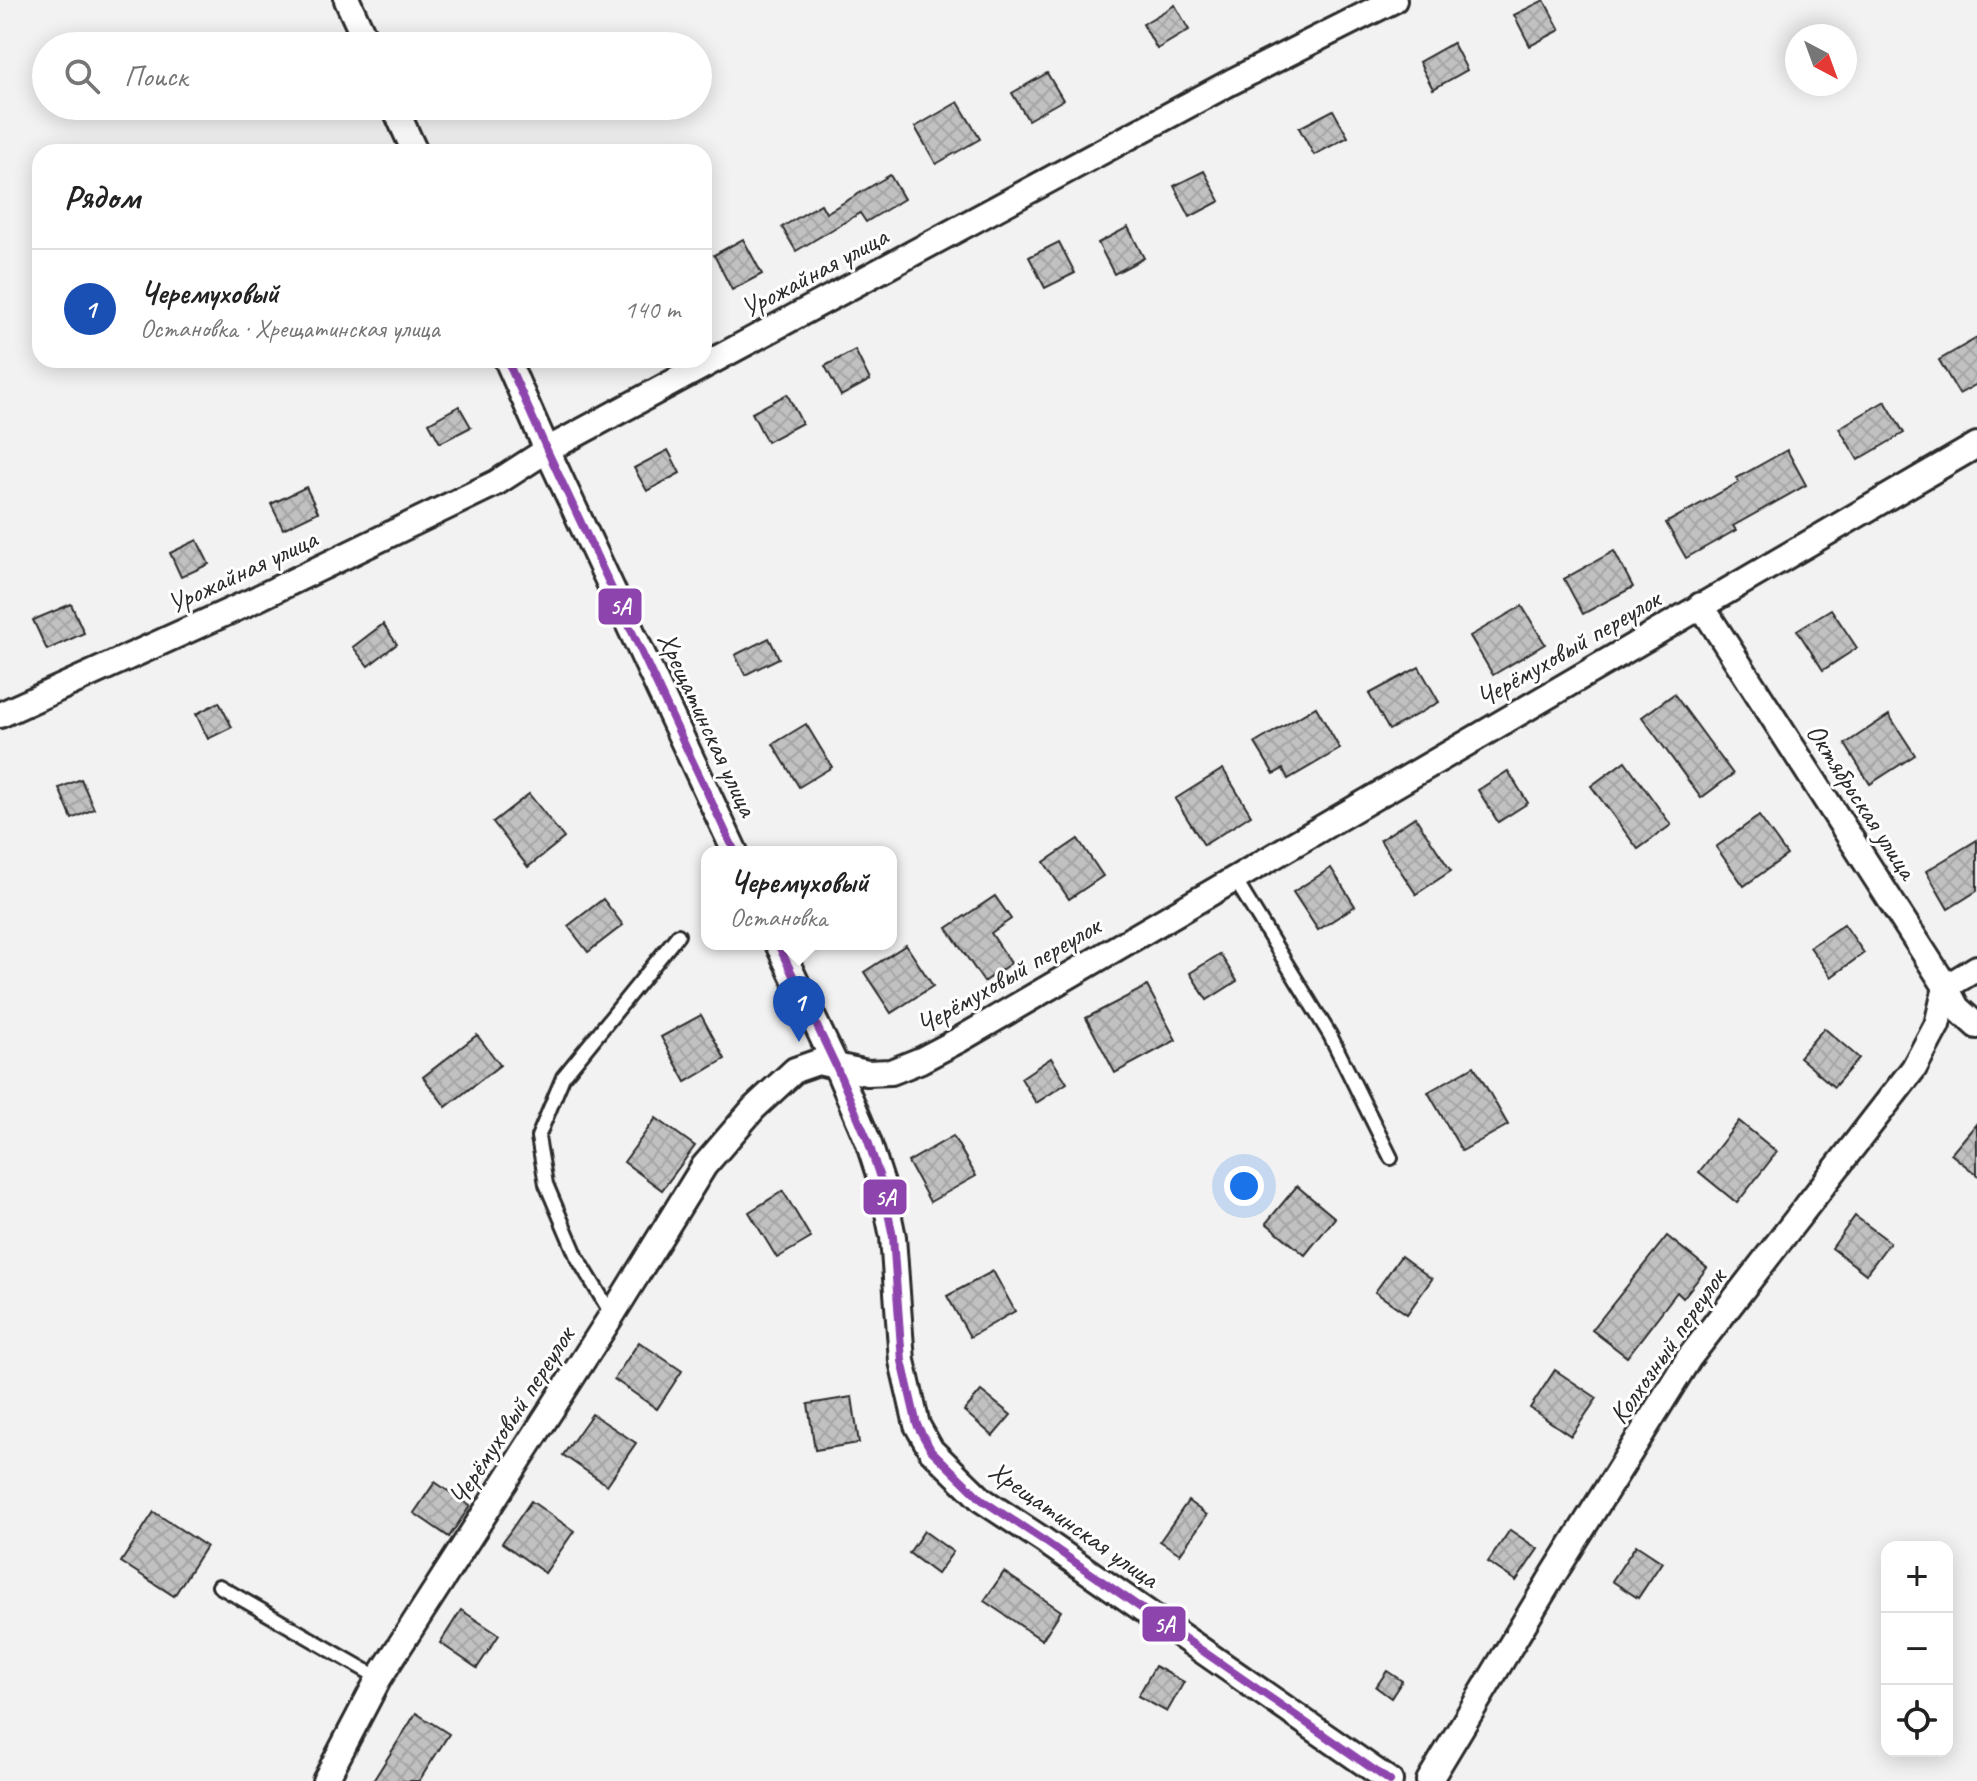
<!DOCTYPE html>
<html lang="ru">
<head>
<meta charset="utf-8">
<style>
	:root { --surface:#fff; --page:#f2f2f2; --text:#222; --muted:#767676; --line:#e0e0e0; --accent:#b45309 }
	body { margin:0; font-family:Caveat,sans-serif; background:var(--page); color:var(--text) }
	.controls { position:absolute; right:24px; bottom:24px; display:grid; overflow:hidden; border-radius:16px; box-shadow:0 4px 20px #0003 }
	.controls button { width:72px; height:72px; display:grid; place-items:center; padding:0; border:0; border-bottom:2px solid var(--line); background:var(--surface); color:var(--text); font:40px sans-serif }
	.compass { position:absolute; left:1785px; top:24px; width:72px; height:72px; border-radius:50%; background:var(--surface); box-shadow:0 4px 20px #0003; rotate:139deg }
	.you { position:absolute; left:1244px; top:1186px; width:28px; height:28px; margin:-20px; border:6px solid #fff; border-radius:50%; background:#1a73e8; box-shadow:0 0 0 12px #1a73e833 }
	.badge { display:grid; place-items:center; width:52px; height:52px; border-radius:50%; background:var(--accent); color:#fff; font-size:26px; font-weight:700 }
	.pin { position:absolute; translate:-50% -66px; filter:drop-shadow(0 2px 4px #0008) }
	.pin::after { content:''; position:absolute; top:42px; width:28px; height:24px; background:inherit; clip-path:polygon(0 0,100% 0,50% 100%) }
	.popup { position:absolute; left:701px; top:846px; width:196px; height:104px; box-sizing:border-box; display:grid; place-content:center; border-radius:16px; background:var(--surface); filter:drop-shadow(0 2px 6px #0005); font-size:26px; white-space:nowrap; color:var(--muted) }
	.popup b { font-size:30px; color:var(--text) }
	.popup::after { content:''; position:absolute; left:50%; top:100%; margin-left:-16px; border:16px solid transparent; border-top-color:var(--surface) }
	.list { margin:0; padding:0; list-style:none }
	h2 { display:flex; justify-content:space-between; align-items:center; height:104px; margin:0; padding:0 32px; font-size:34px }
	h2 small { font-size:26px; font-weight:400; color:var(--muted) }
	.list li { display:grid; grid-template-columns:52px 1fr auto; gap:24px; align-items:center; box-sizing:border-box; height:120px; padding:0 32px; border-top:2px solid var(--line) }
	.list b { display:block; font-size:30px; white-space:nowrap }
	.list p { margin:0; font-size:26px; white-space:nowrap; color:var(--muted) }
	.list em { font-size:26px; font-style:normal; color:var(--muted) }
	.icon { flex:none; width:44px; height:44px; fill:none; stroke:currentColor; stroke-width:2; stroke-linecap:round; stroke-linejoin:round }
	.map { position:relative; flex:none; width:1977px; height:1781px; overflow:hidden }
	.search { position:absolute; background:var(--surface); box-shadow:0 4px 20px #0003; left:32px; top:32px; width:680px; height:88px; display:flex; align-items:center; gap:20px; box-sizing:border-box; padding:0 28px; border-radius:44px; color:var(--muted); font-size:30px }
	.panel { position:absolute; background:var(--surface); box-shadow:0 4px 20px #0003; left:32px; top:144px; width:680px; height:224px; border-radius:24px }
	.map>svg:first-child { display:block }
	.building { fill:url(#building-cross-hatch); stroke:#2b2b2b; stroke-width:2 }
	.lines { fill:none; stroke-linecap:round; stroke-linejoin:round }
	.service-casing { stroke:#2b2b2b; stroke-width:18 }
	.minor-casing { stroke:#2b2b2b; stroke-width:30 }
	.service { stroke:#fff; stroke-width:12 }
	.minor { stroke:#fff; stroke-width:24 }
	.bus-1-casing { stroke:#fff; stroke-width:14 }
	.bus-1 { stroke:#8e44ad; stroke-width:8 }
	.labels { text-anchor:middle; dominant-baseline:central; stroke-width:6; stroke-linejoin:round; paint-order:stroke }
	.street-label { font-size:28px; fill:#2b2b2b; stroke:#fff }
	.line-badge { stroke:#fff; stroke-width:3 }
	.badge-label { font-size:22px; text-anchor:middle; font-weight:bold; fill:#fff }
</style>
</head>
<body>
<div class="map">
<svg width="1977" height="1781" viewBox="0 0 1977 1781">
	<defs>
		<pattern id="building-cross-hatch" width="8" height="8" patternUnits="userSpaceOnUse" patternTransform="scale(2)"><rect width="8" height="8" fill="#c1c1c1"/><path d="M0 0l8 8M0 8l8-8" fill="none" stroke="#a6a6a6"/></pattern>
	</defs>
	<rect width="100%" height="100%" fill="#f2f2f2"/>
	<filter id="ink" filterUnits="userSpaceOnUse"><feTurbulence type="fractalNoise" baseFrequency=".0125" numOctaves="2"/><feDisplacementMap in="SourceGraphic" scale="16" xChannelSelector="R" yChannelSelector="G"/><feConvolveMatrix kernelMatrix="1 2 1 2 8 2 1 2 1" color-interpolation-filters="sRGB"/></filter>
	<g filter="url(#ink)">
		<!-- building -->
		<g class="building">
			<path d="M1544,0L1560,30L1530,46L1514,15Z"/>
			<path d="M1175,5L1189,30L1157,49L1143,24Z"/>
			<path d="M1453,43L1467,70L1433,89L1419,62Z"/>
			<path d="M1047,73L1063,100L1028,120L1012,93Z"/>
			<path d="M958,102L980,139L936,164L915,127Z"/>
			<path d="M1333,110L1348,137L1314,155L1299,128Z"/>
			<path d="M1204,171L1220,201L1190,217L1174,186Z"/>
			<path d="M890,175L904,199L866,222L860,213L796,251L782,227L821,204L826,213Z"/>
			<path d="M1128,227L1144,258L1114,274L1098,243Z"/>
			<path d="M743,239L762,274L732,290L714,255Z"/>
			<path d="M1059,242L1075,273L1045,288L1029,257Z"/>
			<path d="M1977,338V384L1959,394L1939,360Z"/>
			<path d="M855,350L870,380L841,396L825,366Z"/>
			<path d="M787,394L802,423L767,442L752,413Z"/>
			<path d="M1885,401L1904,433L1858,460L1839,428Z"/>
			<path d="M459,406L471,427L440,443L429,423Z"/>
			<path d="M668,450L680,473L647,491L634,468Z"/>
			<path d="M1787,450L1806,485L1733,526L1736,530L1686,558L1666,523L1739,482L1737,478Z"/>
			<path d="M306,487L318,512L283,529L271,504Z"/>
			<path d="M197,540L209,564L181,577L170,553Z"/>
			<path d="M1614,551L1633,587L1583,614L1564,579Z"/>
			<path d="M71,604L84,633L47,650L33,620Z"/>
			<path d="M1522,606L1545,644L1493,675L1470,636Z"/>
			<path d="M1831,609L1857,648L1823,670L1797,630Z"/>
			<path d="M383,624L397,644L368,666L353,647Z"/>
			<path d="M769,638L779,658L745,675L735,655Z"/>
			<path d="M1419,667L1439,702L1389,730L1369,694Z"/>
			<path d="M1674,694L1733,774L1701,798L1642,717Z"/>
			<path d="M219,702L232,727L208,739L196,714Z"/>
			<path d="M1316,707L1340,749L1288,779L1283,769L1274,774L1255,743Z"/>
			<path d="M1889,715L1915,755L1870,784L1845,744Z"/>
			<path d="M806,724L832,767L799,787L773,744Z"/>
			<path d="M1625,761L1671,825L1638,849L1591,786Z"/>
			<path d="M1223,769L1251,815L1204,845L1175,799Z"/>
			<path d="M1508,771L1528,803L1498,822L1478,790Z"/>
			<path d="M81,779L94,809L72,819L59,788Z"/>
			<path d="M529,794L564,838L528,867L493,822Z"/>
			<path d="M1759,816L1787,855L1744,886L1716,847Z"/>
			<path d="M1415,817L1451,871L1416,894L1380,840Z"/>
			<path d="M1078,839L1103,876L1069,899L1044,862Z"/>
			<path d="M1977,840V891L1948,909L1926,871Z"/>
			<path d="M1331,868L1355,906L1318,930L1293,892Z"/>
			<path d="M995,896L1011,919L991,933L1011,963L984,982L947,928Z"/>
			<path d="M603,899L623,925L588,952L568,926Z"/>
			<path d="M1844,924L1864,953L1831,977L1810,947Z"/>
			<path d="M906,945L933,986L891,1013L864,972Z"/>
			<path d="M1220,954L1237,981L1207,1000L1190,973Z"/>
			<path d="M1147,986L1176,1040L1115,1073L1086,1018Z"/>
			<path d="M701,1015L725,1059L686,1082L661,1037Z"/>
			<path d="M1824,1028L1859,1058L1834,1087L1799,1057Z"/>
			<path d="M477,1035L500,1065L446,1107L423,1077Z"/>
			<path d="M1051,1058L1067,1083L1036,1103L1021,1078Z"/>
			<path d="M1474,1066L1508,1125L1462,1151L1428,1092Z"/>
			<path d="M656,1118L695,1146L662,1190L624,1162Z"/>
			<path d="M1739,1121L1777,1152L1737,1203L1699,1172Z"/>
			<path d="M1977,1123V1175L1951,1154Z"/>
			<path d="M953,1136L976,1176L930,1202L908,1162Z"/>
			<path d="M1297,1186L1335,1218L1305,1255L1266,1223Z"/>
			<path d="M783,1191L811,1238L777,1258L749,1212Z"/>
			<path d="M1855,1216L1890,1242L1866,1274L1832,1248Z"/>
			<path d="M1667,1236L1707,1268L1683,1298L1677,1292L1627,1357L1592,1330Z"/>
			<path d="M1401,1256L1432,1279L1407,1314L1375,1292Z"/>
			<path d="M993,1271L1015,1311L970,1337L947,1296Z"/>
			<path d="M639,1342L682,1371L657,1409L614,1379Z"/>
			<path d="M1555,1370L1597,1398L1571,1436L1530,1408Z"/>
			<path d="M981,1391L1011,1415L993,1436L964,1411Z"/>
			<path d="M852,1397L859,1443L815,1450L808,1404Z"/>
			<path d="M592,1414L636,1443L607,1485L563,1455Z"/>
			<path d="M435,1482L470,1506L449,1537L414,1513Z"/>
			<path d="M531,1501L574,1531L545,1573L502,1543Z"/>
			<path d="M1188,1501L1207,1515L1180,1554L1160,1541Z"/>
			<path d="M154,1512L206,1546L174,1596L121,1562Z"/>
			<path d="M1510,1530L1538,1549L1516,1581L1488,1562Z"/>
			<path d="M924,1531L953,1552L937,1574L909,1553Z"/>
			<path d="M1636,1545L1662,1562L1638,1598L1612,1581Z"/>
			<path d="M1004,1572L1061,1611L1042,1640L984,1601Z"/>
			<path d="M461,1610L499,1635L477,1668L440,1643Z"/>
			<path d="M1155,1666L1184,1682L1167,1712L1138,1696Z"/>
			<path d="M1387,1671L1402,1681L1391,1698L1376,1687Z"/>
			<path d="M416,1713L449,1734L419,1781H373Z"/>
		</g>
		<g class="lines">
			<defs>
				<g id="service">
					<path d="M1234,878L1330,1035L1391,1158"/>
					<path d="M612,1315L577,1257L546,1184L538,1137L563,1077L678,935"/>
					<path d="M219,1586L379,1678"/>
				</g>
				<g id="minor">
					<path d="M347,0L368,46"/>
					<path d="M394,106L415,152"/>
					<path d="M507,360L547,450L735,852"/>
					<path d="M1701,605L1946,987L1957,1008L1977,1026"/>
					<path d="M0,715L250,602L496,483L547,450L1231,82L1394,0"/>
					<path d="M778,944L836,1066L868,1141L882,1184L893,1237L902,1361L917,1425L931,1450L982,1500L1043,1540L1390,1781"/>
					<path d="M325,1781L379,1678L612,1315L704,1166L754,1108L795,1070L818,1062L867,1073L891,1072L921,1060L959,1040L1977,445"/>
					<path d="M1429,1781L1552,1577L1689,1358L1914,1068L1937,1025L1946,987L1977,968"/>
				</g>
			</defs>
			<!-- service casing -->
			<use href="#service" class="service-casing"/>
			<!-- minor casing -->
			<use href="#minor" class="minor-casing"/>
			<!-- service -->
			<use href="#service" class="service"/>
			<!-- minor -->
			<use href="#minor" class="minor"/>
			<defs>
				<g id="bus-1">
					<path d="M507,360L547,450L735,852"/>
					<path d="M778,944L836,1066L868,1141L882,1184L893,1237L902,1361L917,1425L931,1450L982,1500L1043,1540L1390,1781"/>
				</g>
			</defs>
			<!-- bus-1 casing -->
			<use href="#bus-1" class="bus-1-casing"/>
			<!-- bus-1 -->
			<use href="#bus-1" class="bus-1"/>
		</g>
	</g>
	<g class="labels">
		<!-- street labels -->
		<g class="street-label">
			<text transform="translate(814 272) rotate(-28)">Урожайная улица</text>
			<text transform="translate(242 571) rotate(-25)">Урожайная улица</text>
			<text transform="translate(1568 648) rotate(-30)">Черёмуховый переулок</text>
			<text transform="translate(708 724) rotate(65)">Хрещатинская улица</text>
			<text transform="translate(1862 801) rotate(57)">Октябрьская улица</text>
			<text transform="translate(1008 975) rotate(-30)">Черёмуховый переулок</text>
			<text transform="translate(1667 1346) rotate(-55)">Колхозный переулок</text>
			<text transform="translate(511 1416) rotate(-57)">Черёмуховый переулок</text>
			<text transform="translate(1074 1524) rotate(35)">Хрещатинская улица</text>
		</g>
	</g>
	<g class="line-badge">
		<rect x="597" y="587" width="46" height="39" rx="8" fill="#8e44ad"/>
		<rect x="862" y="1178" width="46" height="38" rx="8" fill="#8e44ad"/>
		<rect x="1141" y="1605" width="46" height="38" rx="8" fill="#8e44ad"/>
	</g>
	<g class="badge-label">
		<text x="620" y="614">5А</text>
		<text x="885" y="1205">5А</text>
		<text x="1164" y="1632">5А</text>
	</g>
</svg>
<div class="controls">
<button>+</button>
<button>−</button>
<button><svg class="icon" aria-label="locate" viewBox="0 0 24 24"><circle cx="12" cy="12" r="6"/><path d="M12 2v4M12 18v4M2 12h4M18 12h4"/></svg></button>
</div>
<svg class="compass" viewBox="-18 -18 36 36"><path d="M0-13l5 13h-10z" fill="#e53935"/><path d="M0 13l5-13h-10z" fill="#767676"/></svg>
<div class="you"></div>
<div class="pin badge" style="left:799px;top:1042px;background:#1a4fb4">1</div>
<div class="popup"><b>Черемуховый</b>Остановка</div>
<div class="search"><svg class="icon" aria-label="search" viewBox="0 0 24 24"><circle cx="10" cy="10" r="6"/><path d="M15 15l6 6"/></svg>Поиск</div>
<section class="panel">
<h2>Рядом<small></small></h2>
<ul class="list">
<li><span class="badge" style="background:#1a4fb4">1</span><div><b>Черемуховый</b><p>Остановка · Хрещатинская улица</p></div><em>140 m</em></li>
</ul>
</section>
</div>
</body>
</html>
